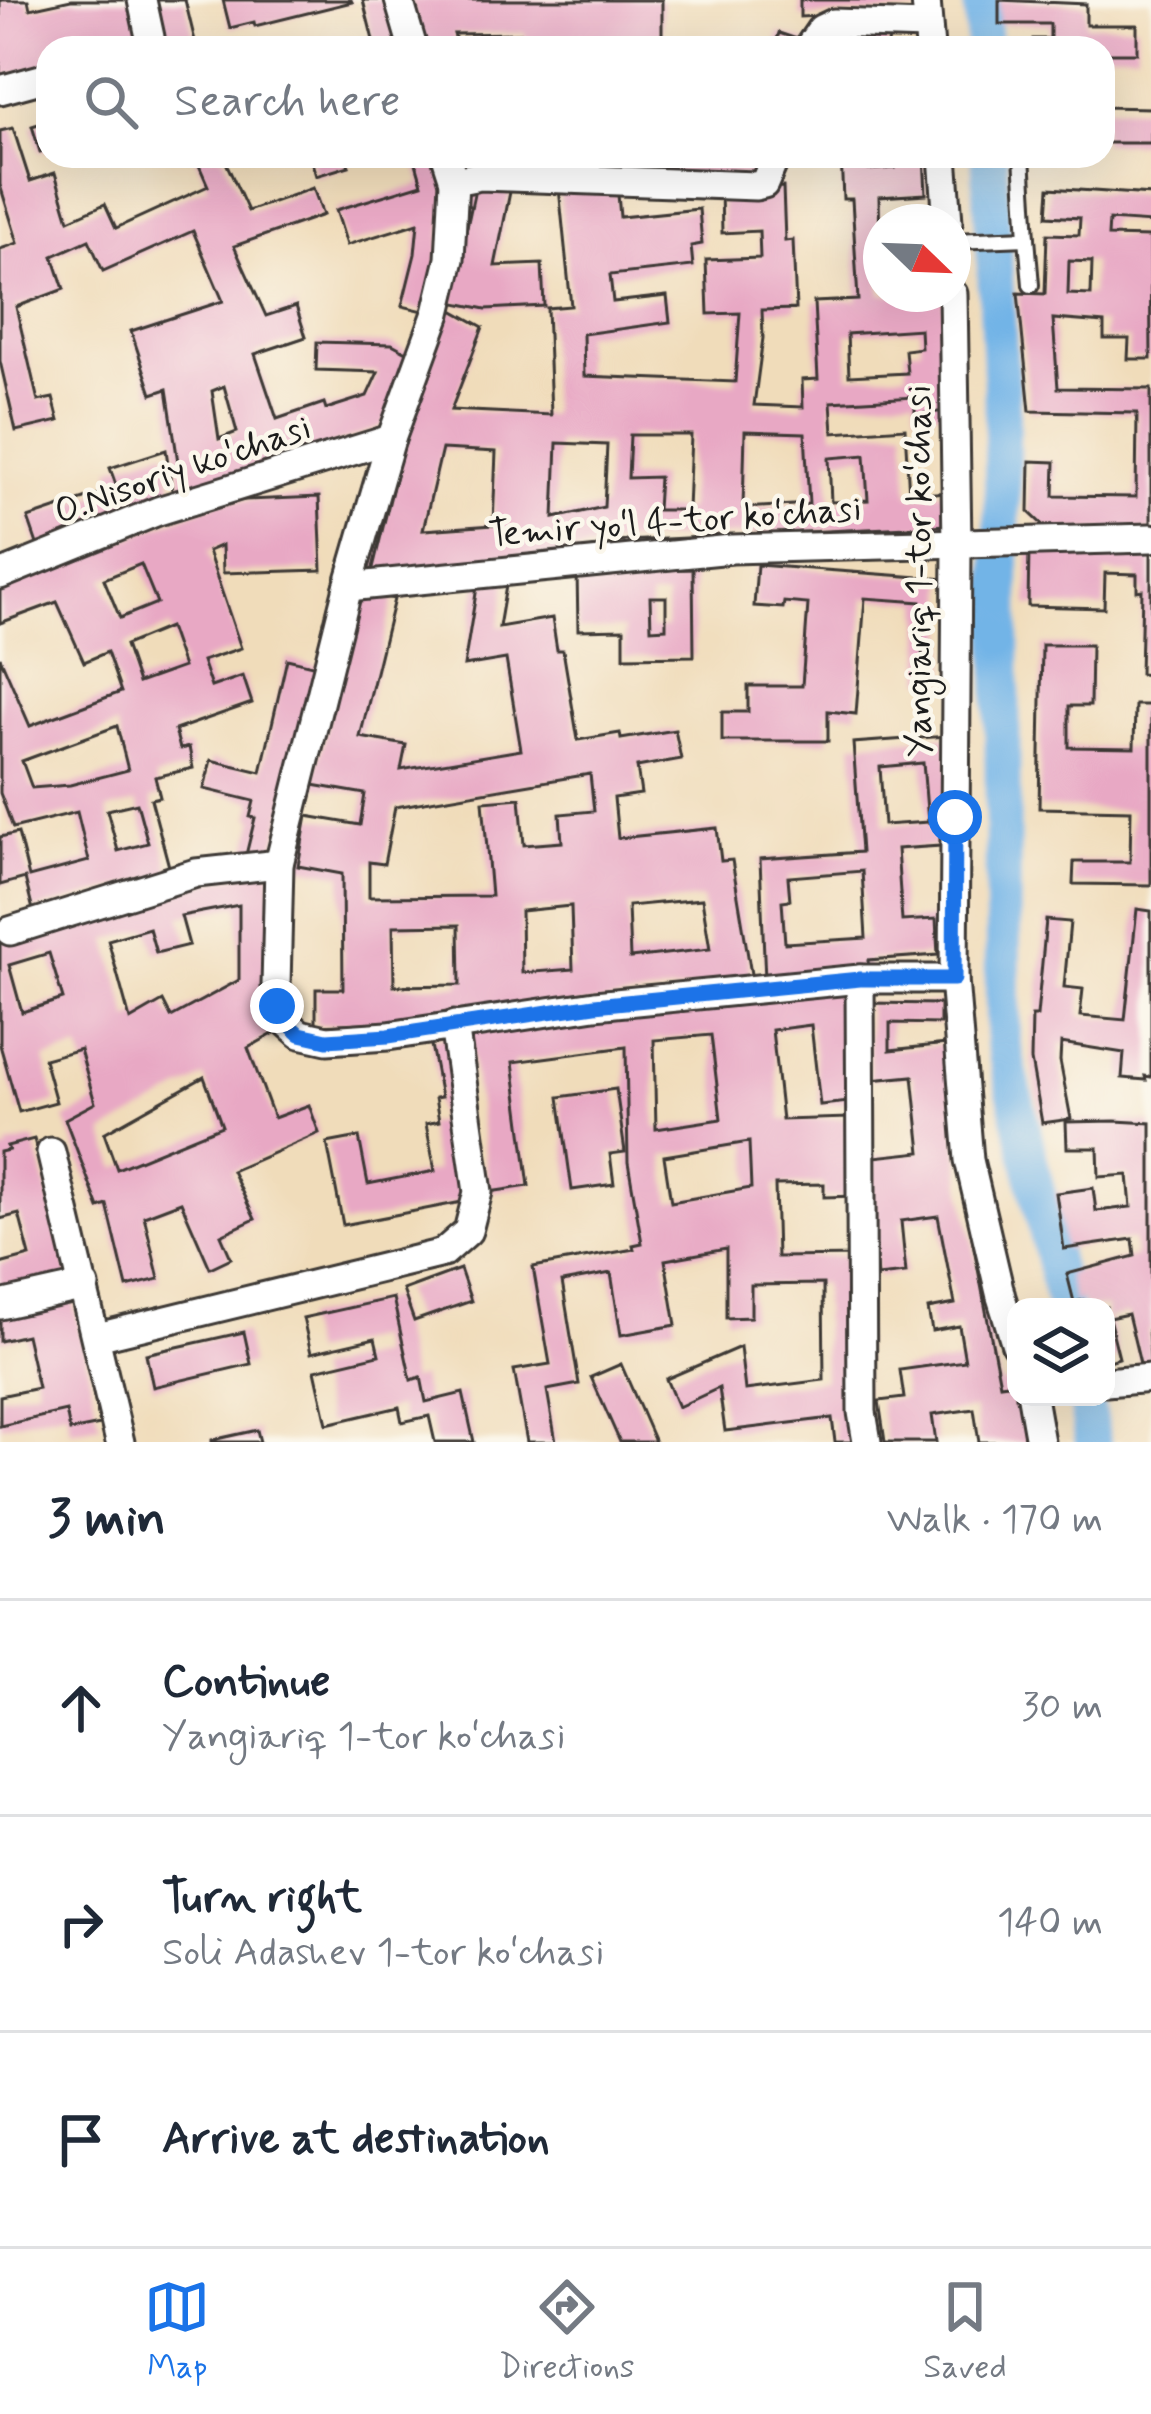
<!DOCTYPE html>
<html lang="en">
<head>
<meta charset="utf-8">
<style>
	:root { --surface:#fff; --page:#f2f2f3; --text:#1f2937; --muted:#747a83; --line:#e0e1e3; --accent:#1a73e8 }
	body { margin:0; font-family:Mynerve,sans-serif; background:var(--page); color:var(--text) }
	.controls { position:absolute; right:36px; bottom:36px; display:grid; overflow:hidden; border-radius:24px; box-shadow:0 12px 48px #0002 }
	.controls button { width:108px; height:108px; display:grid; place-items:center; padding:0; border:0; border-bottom:3px solid var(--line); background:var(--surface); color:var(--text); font:60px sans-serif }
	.compass { position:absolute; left:863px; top:204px; width:108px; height:108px; border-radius:50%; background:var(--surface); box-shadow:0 12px 48px #0002; rotate:113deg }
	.stop { position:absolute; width:36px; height:36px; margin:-27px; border:9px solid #1a73e8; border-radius:50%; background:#fff }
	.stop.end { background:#1a73e8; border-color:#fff; box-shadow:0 3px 12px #0008 }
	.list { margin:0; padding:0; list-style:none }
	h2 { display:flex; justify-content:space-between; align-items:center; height:156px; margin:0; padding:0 48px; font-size:51px }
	h2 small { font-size:39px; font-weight:400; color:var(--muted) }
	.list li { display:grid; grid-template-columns:78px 1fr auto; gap:36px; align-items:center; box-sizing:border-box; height:216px; padding:0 48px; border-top:3px solid var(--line) }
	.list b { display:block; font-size:45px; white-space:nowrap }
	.list p { margin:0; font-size:39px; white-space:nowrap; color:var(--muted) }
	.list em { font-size:39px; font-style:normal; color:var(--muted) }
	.icon { flex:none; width:66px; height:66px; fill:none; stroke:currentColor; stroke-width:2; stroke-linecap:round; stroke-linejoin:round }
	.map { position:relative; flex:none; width:1151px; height:1442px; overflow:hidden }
	.search { position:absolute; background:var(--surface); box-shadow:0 12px 48px #0002; left:36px; right:36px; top:36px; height:132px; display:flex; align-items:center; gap:30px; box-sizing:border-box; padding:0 42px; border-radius:36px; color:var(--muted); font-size:45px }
	.sheet { height:804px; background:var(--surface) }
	nav { display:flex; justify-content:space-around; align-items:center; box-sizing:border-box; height:168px; border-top:3px solid var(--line); background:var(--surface); font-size:33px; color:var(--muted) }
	nav a { display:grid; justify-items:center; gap:6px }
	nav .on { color:var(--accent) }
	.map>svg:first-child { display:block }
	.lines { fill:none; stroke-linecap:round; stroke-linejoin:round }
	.canal { stroke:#72b4e7; stroke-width:36 }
	.building { fill:#e8a8c4; fill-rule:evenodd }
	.lane-casing { stroke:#3c3934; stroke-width:20 }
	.street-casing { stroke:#3c3934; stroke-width:33 }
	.lane { stroke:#fff; stroke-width:14 }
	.street { stroke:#fff; stroke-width:27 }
	.route { stroke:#1a73e8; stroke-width:15 }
	.labels { text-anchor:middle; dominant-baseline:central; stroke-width:9; stroke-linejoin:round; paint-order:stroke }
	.street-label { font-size:36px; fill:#1c1c1c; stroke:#fbf7ec }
</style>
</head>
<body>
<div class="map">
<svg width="1151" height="1442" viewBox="0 0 1151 1442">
	<rect width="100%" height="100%" fill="#fbf7ec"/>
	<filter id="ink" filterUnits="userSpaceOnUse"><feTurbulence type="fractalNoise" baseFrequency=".00833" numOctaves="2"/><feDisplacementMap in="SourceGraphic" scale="24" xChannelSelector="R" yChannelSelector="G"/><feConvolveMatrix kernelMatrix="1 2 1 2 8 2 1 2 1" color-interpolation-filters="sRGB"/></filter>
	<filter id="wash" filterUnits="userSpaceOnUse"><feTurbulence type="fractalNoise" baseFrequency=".004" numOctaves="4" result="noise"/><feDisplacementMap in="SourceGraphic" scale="48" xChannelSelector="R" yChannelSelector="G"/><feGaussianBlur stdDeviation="2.7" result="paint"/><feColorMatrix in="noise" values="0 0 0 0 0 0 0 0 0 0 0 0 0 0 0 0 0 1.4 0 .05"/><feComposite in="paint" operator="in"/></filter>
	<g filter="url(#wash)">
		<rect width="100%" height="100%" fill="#f0dcba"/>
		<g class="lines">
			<!-- canal -->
			<g class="canal">
				<path d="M981,0L984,48"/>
				<path d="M989,156L1002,407L1003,1043L1064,1307"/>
				<path d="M1085,1397L1093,1442"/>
			</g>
		</g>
		<g id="blocks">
			<!-- building -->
			<g class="building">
				<path d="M0,0H28L30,9L71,0H138L147,45L48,48V66L0,77Z"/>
				<path d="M154,0H185L196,45L166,48Z"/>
				<path d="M223,0H351L352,2L255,26L254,22L230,28Z"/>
				<path d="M363,0H397L409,48H375Z"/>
				<path d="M411,0H662V48H604V42H548V48H525V33L454,34L458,48H423Z"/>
				<path d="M800,0H920V11L800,17Z"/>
				<path d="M999,0L1086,4V25H1137V53H1103V48H1033V39H1050V24H999Z"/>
				<path d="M839,24L889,39L887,48H832Z"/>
				<path d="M779,33L806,42L805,48H774Z"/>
				<path d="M1103,107L1151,108V143H1103Z"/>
				<path d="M48,121V150L40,152L32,126Z"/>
				<path d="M13,128L30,181L55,173L69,220L105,204L116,228L208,186L195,156H223L248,211L313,188L323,215L234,246L266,316L296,306L306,337L255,354L277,419L324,403L326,409L367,396L378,372L316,370L317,342L392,344L416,357L382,426L184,502L167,389L152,394L131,331L223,301L193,231L103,271L89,240L53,256L64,289L16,307L38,401L53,398L59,421L16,431L0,361V249L18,243L0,185V131ZM224,386L237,432L219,439L212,391Z"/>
				<path d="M310,156H345L349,166L316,176Z"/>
				<path d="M414,156H443L449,175L432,313L402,306L415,254L418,223L347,245L336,210L422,184Z"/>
				<path d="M457,156H492L494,161L461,170Z"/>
				<path d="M532,156H769L762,178L532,170Z"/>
				<path d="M841,156H868L869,170L895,168L894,156H924L926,194L879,197L881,294H943L950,411L915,414V397L831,402L833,433L905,428L909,495L947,492L949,525L625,541L552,557L372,572L412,409L449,308L483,327L451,410L551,415L547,308L571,306L559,188L617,183L620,217L699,209L702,244L691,246L693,266L610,275L613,302L667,296L670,322L583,334L584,376L735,382L740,313L708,314L706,260L760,258L759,231L722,233L721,190L783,187L785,241L793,240L796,309L762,310L763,338L754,405L803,407L802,380L818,379L814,302L858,300L852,199H843ZM920,329L921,348L905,350L907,373L849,376L847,334ZM745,431L805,433L809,504L743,508ZM630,435H691L688,510H657L659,477L628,478ZM557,443L607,445L604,507L554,518ZM442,449L496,452L493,525L423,530ZM865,455L868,500L831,502L829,458Z"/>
				<path d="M477,180L511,187L495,266L542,264L544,306L486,309L451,302Z"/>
				<path d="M1049,188L1151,195V223L1109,220L1108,236L1150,237L1151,359H1128L1129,339H1104V323L1053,319L1058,388L1151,389V531L1048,530L1029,512L1030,461L1055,462L1054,496L1136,497L1137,413L1030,411L1018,293L1045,294L1047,234L1079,235L1080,218L1047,216ZM1069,261L1092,262L1091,295L1068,294Z"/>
				<path d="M166,450L174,504L38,547L28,518L117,488L110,468Z"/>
				<path d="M319,497L322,570L223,573L222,545L208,551L241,648L202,661L211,687L243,676L252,703L175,730L180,749L189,747L193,768L155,777L160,797L151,799L171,874L33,910L25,878L0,885V837L18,833L29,877L89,861L77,812L13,828L0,793V657L30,726L121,692L107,652L84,662L57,602L0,623V589L221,501ZM141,564L157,603L120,618L104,579ZM169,627L183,667L138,683L125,645ZM117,726L128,770L70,785L32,788L22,761ZM137,803L148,843L118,851L107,810Z"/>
				<path d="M1029,549L1151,551V675L1140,674L1142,590L1137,591V574L1105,573L1104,608L1028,606Z"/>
				<path d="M757,565L945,579L947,680L923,681L921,602L865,598L856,714L828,711V741H722V712H748V686H802L808,604L784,602L783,608L754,606Z"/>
				<path d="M693,569L694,656L624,657V629L578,630L577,570ZM650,597H666V628L651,629Z"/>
				<path d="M479,575L507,580L499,627L552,618L557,650H563L578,740L620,733L621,739L675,730L681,759L637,767L641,794L614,798L618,838L717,828L721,861L732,860L752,980L492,1018L316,1025V989H343L342,874L298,866L307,816L360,825L365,794L313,785L359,591L394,599L360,737L406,745L401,770L521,750L506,659L464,666ZM590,774L594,811L560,814L562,842L524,845L520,798L483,801L491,896L369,897V862L384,864L395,807ZM702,899L710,949L630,958L628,906ZM571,906L573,969L522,973L521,911ZM459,925L460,985L394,986L393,926Z"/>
				<path d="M1042,645H1091L1090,706H1069V747L1134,748L1135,705H1151V885L1073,884L1074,862H1130L1131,810L1039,808Z"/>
				<path d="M287,659L321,667L271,861L246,855L255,818L250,817L254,801L204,789L211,760L261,772Z"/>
				<path d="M947,736L955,845L897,849L902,921L936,919L938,955L868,960L869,973L765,980L760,859L861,852L853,743ZM923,763L928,822L884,825L880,767ZM862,871L866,938L785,943L782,901L790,900L788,877Z"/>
				<path d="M270,867L282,1029L248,1048L274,1118L309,1105L319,1133L232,1171L255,1219L221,1235L231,1258L210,1268L181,1202L144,1216L159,1279L127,1287L107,1205L99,1208L65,1119L95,1103L80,1049L44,1059L56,1102L19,1112L0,1045V936ZM239,905V980L171,1017L163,1001L130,1020L108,940L149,928L156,953L189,945L181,916ZM49,953L63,999L22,1012L9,965ZM204,1077L222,1126L117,1169L104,1133Z"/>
				<path d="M1137,909L1151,911V1077L1145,1076L1146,1080L1122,1078L1124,1053L1061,1043L1060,1061L1071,1119L1042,1123L1031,1060L1032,1016H1037L1046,920L1070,922L1064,987L1083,989L1080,1016L1125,1020Z"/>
				<path d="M845,983L859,1101L820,1105L811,1025L772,1030L782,1120L849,1118L858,1196L824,1197V1184L775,1185L777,1257L860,1256L865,1442H835L832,1418L725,1431L719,1388L678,1407L666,1379L740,1347L745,1390L824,1380L823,1284L751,1285V1317L726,1318V1249L665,1260L676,1325L621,1335L611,1273L562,1282L579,1384L547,1390L556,1442H527L514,1370L550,1364L533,1267L634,1249L633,1245L642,1243L628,1162L626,1047L513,1062L529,1186L489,1192L468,1026ZM711,1035L721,1119L656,1129L654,1040ZM749,1142L751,1188L671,1202L664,1156Z"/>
				<path d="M868,1003L940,1004V1024L890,1023V1050L947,1044L962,1185L1000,1384L1016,1382V1397H1027L1033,1442H979L974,1409L932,1415L936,1442H885L879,1401L904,1398L900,1370L965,1361L959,1326L932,1331L928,1309L955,1304L938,1216L901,1221L906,1273L877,1276L865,1158L921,1152L913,1076L870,1080Z"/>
				<path d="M451,1036L472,1200L343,1225L327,1143L359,1137L368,1184L435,1171L426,1124L439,1121L435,1098L441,1097L430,1040Z"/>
				<path d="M616,1089L625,1152L610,1154L614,1184L572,1190L559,1097Z"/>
				<path d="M1115,1121L1151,1123V1329L1148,1330L1151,1370L1142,1372L1128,1314L1109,1318L1119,1358L1106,1362V1307H1085L1083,1300L1074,1302L1067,1274L1135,1256L1133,1239L1064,1249L1056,1193L1093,1188L1096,1211L1131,1207L1128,1175L1099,1177L1098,1148H1067L1066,1122Z"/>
				<path d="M34,1139L70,1278L0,1296V1264L30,1256L19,1214L0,1219V1152L9,1150L7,1146Z"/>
				<path d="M460,1269L471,1301L414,1321L403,1290Z"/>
				<path d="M72,1295L100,1425L70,1431L66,1411L0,1426V1396L38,1388L26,1335L0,1341V1311Z"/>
				<path d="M393,1298L411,1380L421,1377L426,1402L463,1393L474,1442H435L429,1416L402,1422L399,1407L327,1424L315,1370L379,1355L375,1338L311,1353L303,1318Z"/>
				<path d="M244,1332L251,1364L153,1387L146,1354Z"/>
				<path d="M621,1364L655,1442H620L591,1377Z"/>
				<path d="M257,1430L260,1442H212V1440Z"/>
			</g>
		</g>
	</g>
	<g filter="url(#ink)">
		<use href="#blocks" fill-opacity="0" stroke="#3c3934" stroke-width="3"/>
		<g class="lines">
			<defs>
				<g id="lane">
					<path d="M1027,238L1031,285"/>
					<path d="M953,241L1027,238L1022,156"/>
				</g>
				<g id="street">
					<path d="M142,0L150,37L146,48"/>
					<path d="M399,0L413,48"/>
					<path d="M926,0L930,48"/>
					<path d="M808,48L821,29L834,23L926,26"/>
					<path d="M0,90L48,77"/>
					<path d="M446,156L454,181L450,259L437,313L391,439L348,587L279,864L276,986L282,1018L300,1034L327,1040L388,1036L595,1005L860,979H954"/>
					<path d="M943,156L948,222"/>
					<path d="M454,181L480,176L756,186L764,184L776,156"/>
					<path d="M953,294L957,544L954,979L969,1160L1001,1297L1016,1345"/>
					<path d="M0,575L158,511L391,439"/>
					<path d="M348,587L732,549L1151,538"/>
					<path d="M10,931L196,873L279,864"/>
					<path d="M860,979L862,1412L867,1442"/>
					<path d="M51,1152L120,1442"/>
					<path d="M0,1305L85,1286"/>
					<path d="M97,1337L443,1253L468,1231L478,1192L454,1025"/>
					<path d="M1106,1382L1151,1378"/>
					<path d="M1032,1397L1040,1442"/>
				</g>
			</defs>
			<!-- lane casing -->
			<use href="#lane" class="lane-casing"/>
			<!-- street casing -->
			<use href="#street" class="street-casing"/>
			<!-- lane -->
			<use href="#lane" class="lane"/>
			<!-- street -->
			<use href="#street" class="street"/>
		</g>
	</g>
	<g class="lines" filter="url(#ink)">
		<!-- route -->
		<path class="route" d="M277,1006L282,1018L300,1034L327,1040L388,1036L595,1005L860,979H954L955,817"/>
	</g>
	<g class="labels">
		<!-- street labels -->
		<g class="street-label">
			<text transform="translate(183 471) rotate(-19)">O.Nisoriy ko'chasi</text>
			<text transform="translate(675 523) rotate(-4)">Temir yoʻl 4-tor koʻchasi</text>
			<text transform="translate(920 571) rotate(-90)">Yangiariq 1-tor koʻchasi</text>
		</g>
	</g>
</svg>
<div class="controls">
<button><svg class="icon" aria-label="layers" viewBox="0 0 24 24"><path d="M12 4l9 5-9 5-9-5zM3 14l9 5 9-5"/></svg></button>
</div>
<svg class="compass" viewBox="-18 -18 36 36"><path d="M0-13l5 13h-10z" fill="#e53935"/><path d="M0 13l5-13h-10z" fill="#747a83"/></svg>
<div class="stop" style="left:955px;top:817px"></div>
<div class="stop end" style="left:277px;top:1006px"></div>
<div class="search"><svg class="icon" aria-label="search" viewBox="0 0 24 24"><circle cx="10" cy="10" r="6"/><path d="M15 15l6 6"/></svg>Search here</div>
</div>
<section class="sheet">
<h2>3 min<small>Walk · 170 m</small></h2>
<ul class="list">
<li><svg class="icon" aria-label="ahead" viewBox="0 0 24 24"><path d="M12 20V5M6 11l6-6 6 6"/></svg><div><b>Continue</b><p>Yangiariq 1-tor koʻchasi</p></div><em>30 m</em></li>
<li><svg class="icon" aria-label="right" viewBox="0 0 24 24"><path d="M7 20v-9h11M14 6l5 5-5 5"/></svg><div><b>Turn right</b><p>Soli Adashev 1-tor koʻchasi</p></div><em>140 m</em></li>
<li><svg class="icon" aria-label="arrive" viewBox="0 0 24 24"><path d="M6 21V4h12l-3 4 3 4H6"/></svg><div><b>Arrive at destination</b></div></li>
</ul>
</section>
<nav>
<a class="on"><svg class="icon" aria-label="map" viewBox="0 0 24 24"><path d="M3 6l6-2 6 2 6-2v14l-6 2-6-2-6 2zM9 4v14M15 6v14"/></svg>Map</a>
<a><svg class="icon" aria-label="directions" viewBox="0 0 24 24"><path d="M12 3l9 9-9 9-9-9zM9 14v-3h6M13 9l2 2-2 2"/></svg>Directions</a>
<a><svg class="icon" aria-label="saved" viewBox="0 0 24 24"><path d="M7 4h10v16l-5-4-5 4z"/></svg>Saved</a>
</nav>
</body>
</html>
